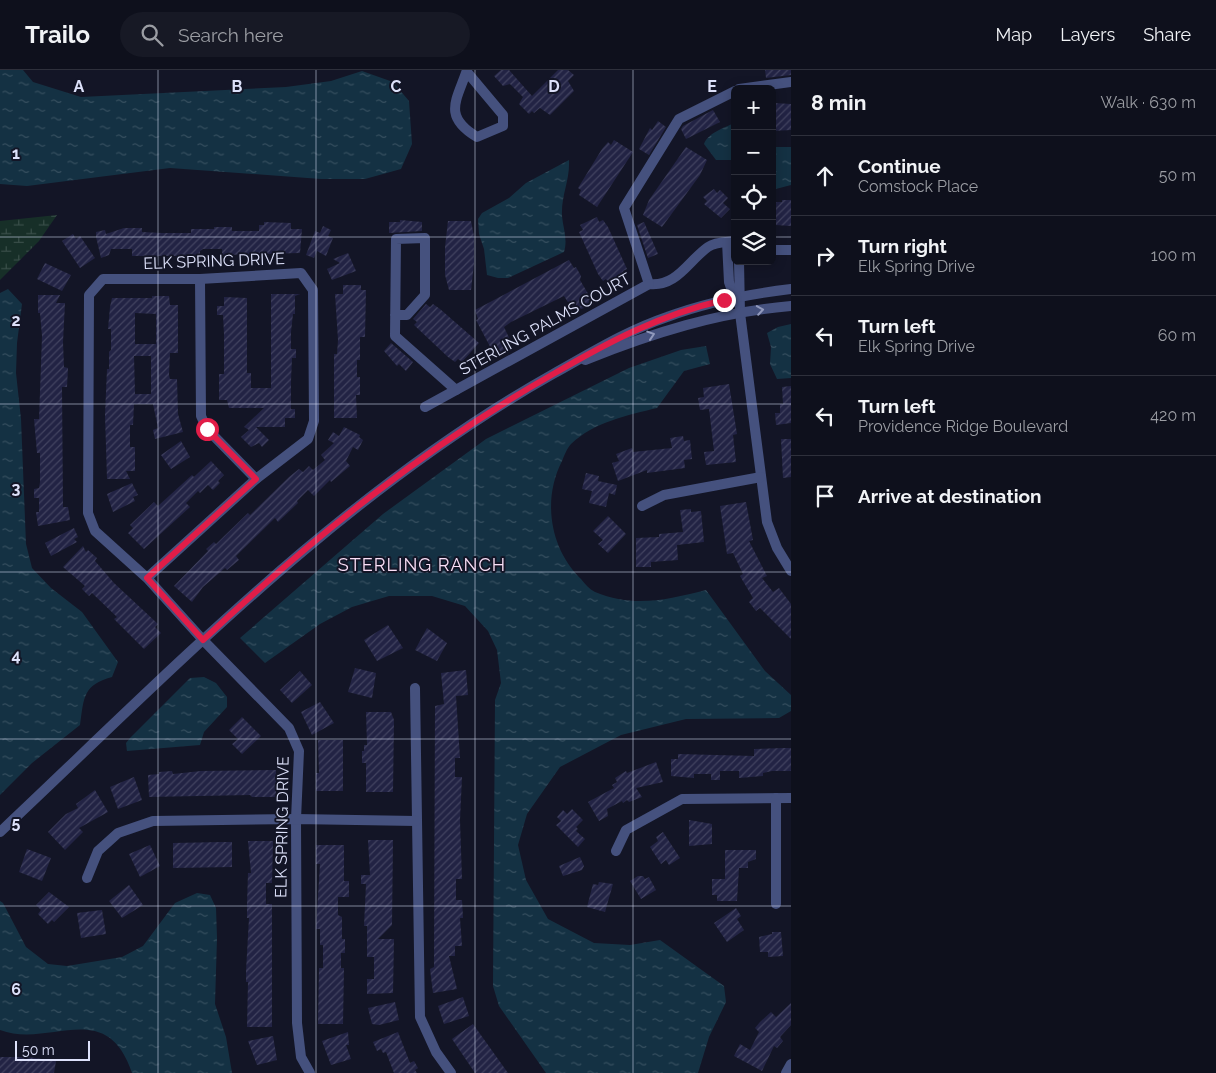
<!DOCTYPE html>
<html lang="en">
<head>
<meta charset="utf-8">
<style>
	:root { --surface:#0e101c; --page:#171925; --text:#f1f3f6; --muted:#9b9da3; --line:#2e303b }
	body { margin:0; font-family:Raleway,sans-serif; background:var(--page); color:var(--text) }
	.controls { position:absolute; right:15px; top:15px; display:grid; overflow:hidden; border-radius:8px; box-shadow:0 2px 12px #0003 }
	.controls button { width:45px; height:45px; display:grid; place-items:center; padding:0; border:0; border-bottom:1px solid var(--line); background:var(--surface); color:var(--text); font:25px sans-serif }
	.scale { position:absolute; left:15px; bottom:12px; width:75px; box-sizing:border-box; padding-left:5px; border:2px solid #dde1fa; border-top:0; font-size:14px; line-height:18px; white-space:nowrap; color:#dde1fa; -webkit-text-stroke:4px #131526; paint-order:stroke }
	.stop { position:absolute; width:15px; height:15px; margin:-11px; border:4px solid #e11d48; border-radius:50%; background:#fff }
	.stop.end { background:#e11d48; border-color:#fff; box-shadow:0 1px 5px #0008 }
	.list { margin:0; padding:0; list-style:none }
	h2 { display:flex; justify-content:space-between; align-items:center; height:65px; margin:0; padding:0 20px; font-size:21px }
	h2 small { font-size:16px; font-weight:400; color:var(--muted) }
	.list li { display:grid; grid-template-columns:32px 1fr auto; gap:15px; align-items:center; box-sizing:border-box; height:80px; padding:0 20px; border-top:1px solid var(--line) }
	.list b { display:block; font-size:19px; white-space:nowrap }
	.list p { margin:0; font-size:16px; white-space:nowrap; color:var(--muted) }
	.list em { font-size:16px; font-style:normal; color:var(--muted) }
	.icon { flex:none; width:28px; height:28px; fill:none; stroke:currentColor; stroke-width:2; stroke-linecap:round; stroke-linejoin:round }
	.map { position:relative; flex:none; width:791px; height:1003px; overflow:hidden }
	header { display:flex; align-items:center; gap:30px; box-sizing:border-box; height:70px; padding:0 25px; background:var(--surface); border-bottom:1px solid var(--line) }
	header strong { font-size:24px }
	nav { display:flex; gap:28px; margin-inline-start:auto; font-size:18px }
	.search { width:350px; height:45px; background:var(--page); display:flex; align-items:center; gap:12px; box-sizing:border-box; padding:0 18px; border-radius:28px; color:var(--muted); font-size:19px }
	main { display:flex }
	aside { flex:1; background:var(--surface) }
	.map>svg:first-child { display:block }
	.wetland { fill:url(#wetland-marsh) }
	.water { fill:url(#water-ripples) }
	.building { fill:url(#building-hatch); fill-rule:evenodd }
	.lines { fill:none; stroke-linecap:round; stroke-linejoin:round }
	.minor { stroke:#45517e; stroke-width:10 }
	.oneway { stroke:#9199bc }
	.route { stroke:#e11d48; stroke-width:6 }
	.grid { fill:none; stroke:#dde1fa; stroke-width:1; stroke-opacity:0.55 }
	.labels { text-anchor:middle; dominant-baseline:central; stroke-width:4; stroke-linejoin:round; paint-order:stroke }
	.street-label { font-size:16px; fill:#dde1fa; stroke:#131526 }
	.neighbourhood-label { font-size:18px; letter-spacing:1px; fill:#fadff7; stroke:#131526 }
	.grid-label { font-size:16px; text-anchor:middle; font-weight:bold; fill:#dde1fa; stroke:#131526; stroke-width:4; stroke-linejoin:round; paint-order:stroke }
</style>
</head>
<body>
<header>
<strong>Trailo</strong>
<div class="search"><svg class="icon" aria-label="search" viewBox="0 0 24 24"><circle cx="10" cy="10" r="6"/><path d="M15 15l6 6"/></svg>Search here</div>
<nav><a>Map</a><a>Layers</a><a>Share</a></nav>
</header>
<main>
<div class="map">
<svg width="791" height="1003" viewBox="0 0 791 1003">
	<defs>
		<pattern id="wetland-marsh" width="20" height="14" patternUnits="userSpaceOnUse" patternTransform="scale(1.25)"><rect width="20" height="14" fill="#172f28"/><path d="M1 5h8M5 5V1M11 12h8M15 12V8" fill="none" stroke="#384d48"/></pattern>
		<pattern id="water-ripples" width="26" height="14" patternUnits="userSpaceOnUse" patternTransform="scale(1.25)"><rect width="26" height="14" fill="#143143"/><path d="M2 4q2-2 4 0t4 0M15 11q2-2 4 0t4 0" fill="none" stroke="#364f5f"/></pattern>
		<pattern id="building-hatch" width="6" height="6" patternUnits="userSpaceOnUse" patternTransform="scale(1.25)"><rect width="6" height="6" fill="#222344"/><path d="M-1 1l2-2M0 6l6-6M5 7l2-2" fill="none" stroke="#424360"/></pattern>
	</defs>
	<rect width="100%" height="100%" fill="#131526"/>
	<!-- wetland -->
	<path class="wetland" d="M57,145L39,171L0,210V151Z"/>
	<!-- water -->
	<g class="water">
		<path d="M0,0H23L33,12L81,27L286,17L331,11L362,1L393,12L409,31L412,74L401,99L365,109H321L170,98L27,116L0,114Z"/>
		<path d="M735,53V96H734L731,90H716L704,74C708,63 725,57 735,53Z"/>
		<path d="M772,77H791V115L772,120Z"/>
		<path d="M569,90C570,111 561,125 562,146C563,158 568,169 564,182L508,208H498L487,205L484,179L479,164L478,149L482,143L509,128L526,113Z"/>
		<path d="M8,219L22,234L17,273L16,303L21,349L26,474L32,498L51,518L82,542L118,592L112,607C83,615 84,627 80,655L32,693L0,725V223Z"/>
		<path d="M791,254V308L777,309L770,294L771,277L767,263L778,257Z"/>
		<path d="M706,276L710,294L684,301L657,338C628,345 594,352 571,374C567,378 564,386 562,391C542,430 550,479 581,509C585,514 589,519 595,522C634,538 666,530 706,520L765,601L791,625V641L779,648L686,649L621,665L560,697L527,744L518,775L526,810L548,849L594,873L630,875L660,870L724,916L726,932L709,967L698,1003H546L499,936L493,916L495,630L501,613L497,580L488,561L465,536L432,526H389L352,537L320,554L265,593L240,568L383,444L486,369L629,298L681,280Z"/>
		<path d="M204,607L216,613L227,627V637L204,662L200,675L127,681L126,673L130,668L190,608Z"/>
		<path d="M197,823L210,825L216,838L217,868L215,934L226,967L232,1003H132C106,926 50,979 0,960V831L3,833L26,877L48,894L67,896L122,887L143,876L175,833Z"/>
	</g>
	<!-- building -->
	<g class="building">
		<path d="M501,0H509L532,26L558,0H568L574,5L568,11L574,21L550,45L540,38L534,43L532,41L529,44L519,34L523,27L510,14L503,16L494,6Z"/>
		<path d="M765,0H791V5L766,8Z"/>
		<path d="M774,33L791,34V60L772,61Z"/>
		<path d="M713,40L720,52L686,69L681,59L683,56Z"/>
		<path d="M658,51L666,57L649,85L639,79L650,58L652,60Z"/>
		<path d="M614,70L633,82L597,137L579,125L581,120L578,118L602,79L608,72L611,75Z"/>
		<path d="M686,77L707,90L700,105L662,157L643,145L649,130Z"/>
		<path d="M714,119L717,123L720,120L728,128L723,133L730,139L721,148L704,134L707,131L703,127Z"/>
		<path d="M782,130H791V156L775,155V132H782Z"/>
		<path d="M597,147L599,152L603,150L608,157L627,199L623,201L625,206L609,214L606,209L603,211L598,204L579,162L583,160L580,155Z"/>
		<path d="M400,150L422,152V161L389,163V152H400Z"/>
		<path d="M448,151H471L474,166V194L471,220H449L445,205V177Z"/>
		<path d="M264,152L291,153V159H302L300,183L222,185V179H203L200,181V186H132V179H111L109,185L101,188L96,167V162L105,160L106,164L124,158H142V162L162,163H191V159H214V157H232V161H259V155H264Z"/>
		<path d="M644,152L658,184L648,188L637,155Z"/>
		<path d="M323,156L331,160L328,166L333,168L326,186L317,181L314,188L306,185L315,161L320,163Z"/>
		<path d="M73,164L76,169L80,166L95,188L80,198L62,171Z"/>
		<path d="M348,183L356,201L332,210L327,199L340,193L333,189Z"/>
		<path d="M569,190L574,198L576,197L581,206L580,210L594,234L574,242L564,226L511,252L504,257L512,274L495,286L476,250L478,249L475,240Z"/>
		<path d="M45,193L71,205L62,221L37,209Z"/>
		<path d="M343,215H361V220H366L365,267H360V290H357V307H360V325H356L357,348H334V284H337L338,270L335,224H343Z"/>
		<path d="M271,224H300L295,226V244H293L291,262V279H296V288H292L291,311V339H295V348H285V357H256L269,370L262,377L259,373L251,377L241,367L249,360L244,357L264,338H229L227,330H219V304H224V264L223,245H217V236H224V227L247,228V303H251V318H271Z"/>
		<path d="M38,225H60L56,233H65L63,272L64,297L68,298L67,317H62L63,437H68L70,450L38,456L36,442H39V428H34V419L39,418L40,412V383H37L34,349H39L42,266L40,243H38Z"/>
		<path d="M152,226H169L170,235H178V283H170L169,305L170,309H177L178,344L183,362L155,369L153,360L158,358L153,334H134L133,355H130V377H135V401H126L130,409H107L105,345L107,299H109V282L111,280V259H108L110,237L112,228H152ZM135,243L156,244V274H135ZM134,286H151V324H135Z"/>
		<path d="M426,234L430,237L433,234L440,239L479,273L462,292L458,289L455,292L448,287L414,255L417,252L413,249Z"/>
		<path d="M391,273L413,292L406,301L399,294L397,296L384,281Z"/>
		<path d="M729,314L737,364L733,365L736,392L706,395L704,382L714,381L709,339L700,340L698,328L704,327L703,318Z"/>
		<path d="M791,316V353L776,355L775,343H780V334H783L782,317Z"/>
		<path d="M344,357L360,365L359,367L363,370L358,380L353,377L346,391L350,396L331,412L330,410L314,426L308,420L297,431L298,433L278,452L275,448L236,486L239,490L227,500L225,498L203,517L192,532L174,516L208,481L206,479L214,472L216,474L248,443L250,445L289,407L299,399L303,402L309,396L313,400L325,390L321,385L334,373L328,370L333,362L339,366Z"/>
		<path d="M683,366L684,371L690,370L692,389L684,390L685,398L647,403V400L618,411L612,393L619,391L616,384L632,378L633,382L672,378L670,368Z"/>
		<path d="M781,369H791V407L783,408Z"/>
		<path d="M181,371L190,387L171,399L161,385Z"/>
		<path d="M211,391L224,405L218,411L220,413L213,420L208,415L200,423L198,421L186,433L190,437L144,479L128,463L133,458L130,455L154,432L158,436L192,405L194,407Z"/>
		<path d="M586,403L599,406L598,411L617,415L615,425L609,423L606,437L589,433L592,421L582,419Z"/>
		<path d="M132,413L138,425L133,427L135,431L113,442L107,424Z"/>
		<path d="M746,432L753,470L749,471L767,506L762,508L773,522L779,518L791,534V569L760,538L756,541L749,532L753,528L740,506L743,504L733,483L727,484L720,436Z"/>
		<path d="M691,439V442L701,441L704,472L677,475L678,490L651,492V497H636V468L659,467V464L683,462L680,440Z"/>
		<path d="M608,446L626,464L608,483L598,474L603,470L593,461Z"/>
		<path d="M74,458L78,467L74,469L77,472L51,486L45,473Z"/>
		<path d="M83,476L86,482L88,480L97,488L95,491L114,513L158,554L155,557L161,563L144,579L114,549L117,547L92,523L89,526L82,519L85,516L63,497Z"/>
		<path d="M388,555L403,578L377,591L364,570Z"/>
		<path d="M427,558L447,573L437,591L415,580Z"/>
		<path d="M355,598L376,603L372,628L348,622Z"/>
		<path d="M466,600L468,625L456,626L460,688H455V707H462L460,750L462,809H456V830H462L463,848H460L462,876H455V886H449L457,919L433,923L430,899L434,897L435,636L444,634L441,603Z"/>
		<path d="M300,601L312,615L292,633L280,620Z"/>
		<path d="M320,632L334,653L312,665L301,642Z"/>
		<path d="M366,642H391L394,650L393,722H366V693H362V681H364V675H367Z"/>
		<path d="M242,647L261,666L242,684L232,674L238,669L229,660Z"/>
		<path d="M318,670H343V721H316V703H319Z"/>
		<path d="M783,678H791V701H772L763,703V706L739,708V701H720V710H711V704H694V708L671,706V689H678V684L754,686V679Z"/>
		<path d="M656,692L663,712L636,718L642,727L629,732L627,730L623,733L622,731L607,739L608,746L599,751L588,732L614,718L612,715L617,712L615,708L626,701L627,703Z"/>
		<path d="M276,700V727H252L250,725L149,727L148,705L159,704V702L172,701L173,704L201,701Z"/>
		<path d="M134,707L142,730L118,739L110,717Z"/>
		<path d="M95,720L108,742L79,758L83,762L65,780L48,762L66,744L78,738L76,734Z"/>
		<path d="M572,739L583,750L576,757L578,759L576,761L585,769L578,777L556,755L561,751L557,747L563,740L567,744Z"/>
		<path d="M689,750L712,754V774L689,776Z"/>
		<path d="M663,762L680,788L669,795L666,790L661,794L650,777L658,771L656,767Z"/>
		<path d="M368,770H393L392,855L378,869H394L393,923L367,924V909H374V887H367V856H364L366,814H361V805H370Z"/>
		<path d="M248,771H273L272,813H266V834H272V957H247L248,912H246V901L249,848H247V834L248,803H251Z"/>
		<path d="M222,772H232V797L173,798V773Z"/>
		<path d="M150,775L160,796L140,807L129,784Z"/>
		<path d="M316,775H344V811H349V827H338V845L342,847V869H345V883H341V898H344L343,954H318L319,898H323V875H320V859H316L320,794H316Z"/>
		<path d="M27,779L51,788L42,811L19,802Z"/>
		<path d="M725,780H756V789L748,792V798H739L737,831H717V825H712V809H725Z"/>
		<path d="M580,787L584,796L582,800L563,806L559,796Z"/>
		<path d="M638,806H643L645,809L649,807L656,820L641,829L630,811Z"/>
		<path d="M599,812L613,814L605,842L587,837L593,814L598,815Z"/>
		<path d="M129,815L143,835L122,848L109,831Z"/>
		<path d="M49,822L69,837L54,852L52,850L48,854L38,844L41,840L36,835Z"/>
		<path d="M736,838L741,846L737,849L744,860L727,872L714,853Z"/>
		<path d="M102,840L106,864L81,868L77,843Z"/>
		<path d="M772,862H781L783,886L768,887V882H760L759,867L772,864Z"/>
		<path d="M463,927L469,946L444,954L438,936Z"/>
		<path d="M395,932L399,950L379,955L372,954L368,938Z"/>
		<path d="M791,933V955L780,967L783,971L777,978L774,976L762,1001L734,986L740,974L750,980L759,962L755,958L760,952L771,942L776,947Z"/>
		<path d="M473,954L508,1003H475L452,969Z"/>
		<path d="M348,962L349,975H346L351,989L331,995L322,971Z"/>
		<path d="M398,962L410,993L414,991L418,998L415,1000L417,1003H394L386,982L383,983L381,979L377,981L373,972Z"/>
		<path d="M273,966L277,990L257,995L248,971Z"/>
		<path d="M0,987H28L56,991L54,1003H0Z"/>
	</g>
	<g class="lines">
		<!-- minor -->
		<g class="minor">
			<path d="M467,2L503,45V56L477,67C442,46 457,30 467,0"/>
			<path d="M739,19L791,12"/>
			<path d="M735,21L679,49L624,138L649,214C677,217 688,191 708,177C715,172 726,172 735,171"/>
			<path d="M727,172L729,212L736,232"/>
			<path d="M772,180H791"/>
			<path d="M739,191L740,243L767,452L777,478L791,501"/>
			<path d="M200,209L201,346L207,359L256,409"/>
			<path d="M395,245H407L425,225V168L396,169L395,266L456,320"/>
			<path d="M585,290C652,263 719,242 791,236"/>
			<path d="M425,337L649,214"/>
			<path d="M642,436L664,425L761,407"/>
			<path d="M147,508L256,409L308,369L314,351L313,220L301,203L200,209H103L89,225L88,443L95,461L147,508L203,570L289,658L299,681L296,749L297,953L301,987L310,1003"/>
			<path d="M415,618L420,947L436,982L451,1003"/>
			<path d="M0,762C174,598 343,422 553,304C591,283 626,261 667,247C707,232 749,224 791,219"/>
			<path d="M616,781L626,760L682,729L791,728"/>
			<path d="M87,808L98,781L118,763L153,751L296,749L416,751"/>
			<path d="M776,834V728"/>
			<path d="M786,1003L791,994"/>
		</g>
	</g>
	<!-- one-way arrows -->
	<defs><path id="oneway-chevron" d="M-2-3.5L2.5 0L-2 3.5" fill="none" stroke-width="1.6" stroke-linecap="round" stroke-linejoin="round" transform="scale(1.25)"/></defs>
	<g class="oneway">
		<use href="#oneway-chevron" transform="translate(760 240) rotate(-9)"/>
		<use href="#oneway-chevron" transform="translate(651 265) rotate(-18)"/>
	</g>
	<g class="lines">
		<!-- route -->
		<path class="route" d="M207,359L256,409L147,508L203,570C311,469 426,376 555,303C612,270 660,245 724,230"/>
	</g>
	<!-- grid -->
	<path class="grid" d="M158,0V1003M316,0V1003M475,0V1003M633,0V1003M0,167H735M772,167H791M0,334H791M0,502H791M0,669H791M0,836H791"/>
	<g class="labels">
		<!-- street labels -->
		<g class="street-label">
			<text transform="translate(214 191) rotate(-2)">ELK SPRING DRIVE</text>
			<text transform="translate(545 254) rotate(-29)">STERLING PALMS COURT</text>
			<text transform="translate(282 757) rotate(-89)">ELK SPRING DRIVE</text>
		</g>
		<!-- neighbourhood labels -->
		<g class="neighbourhood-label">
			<text x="422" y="494">STERLING RANCH</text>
		</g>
	</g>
	<g class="grid-label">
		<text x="79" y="22">A</text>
		<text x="237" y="22">B</text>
		<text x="396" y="22">C</text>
		<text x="554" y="22">D</text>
		<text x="712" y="22">E</text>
		<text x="16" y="89">1</text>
		<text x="16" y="256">2</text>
		<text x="16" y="424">3</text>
		<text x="16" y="591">4</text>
		<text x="16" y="758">5</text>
		<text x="16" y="925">6</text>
	</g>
</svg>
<div class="controls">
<button>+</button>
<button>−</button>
<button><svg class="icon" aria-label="locate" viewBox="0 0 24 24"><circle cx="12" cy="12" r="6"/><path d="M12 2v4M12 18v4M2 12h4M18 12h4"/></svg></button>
<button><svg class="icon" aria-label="layers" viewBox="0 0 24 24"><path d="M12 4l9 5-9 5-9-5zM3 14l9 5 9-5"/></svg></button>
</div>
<div class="scale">50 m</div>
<div class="stop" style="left:207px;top:359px"></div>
<div class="stop end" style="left:724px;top:230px"></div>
</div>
<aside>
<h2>8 min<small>Walk · 630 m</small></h2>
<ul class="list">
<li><svg class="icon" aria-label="ahead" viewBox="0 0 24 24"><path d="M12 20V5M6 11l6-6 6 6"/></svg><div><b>Continue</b><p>Comstock Place</p></div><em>50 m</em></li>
<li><svg class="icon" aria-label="right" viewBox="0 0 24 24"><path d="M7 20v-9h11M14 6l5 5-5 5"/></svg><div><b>Turn right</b><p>Elk Spring Drive</p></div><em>100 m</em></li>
<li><svg class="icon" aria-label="left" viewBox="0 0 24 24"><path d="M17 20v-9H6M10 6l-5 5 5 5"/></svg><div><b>Turn left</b><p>Elk Spring Drive</p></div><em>60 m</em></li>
<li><svg class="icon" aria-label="left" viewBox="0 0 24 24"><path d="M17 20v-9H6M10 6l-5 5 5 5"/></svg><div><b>Turn left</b><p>Providence Ridge Boulevard</p></div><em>420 m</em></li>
<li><svg class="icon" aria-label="arrive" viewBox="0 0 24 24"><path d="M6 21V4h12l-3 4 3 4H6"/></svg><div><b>Arrive at destination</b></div></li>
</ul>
</aside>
</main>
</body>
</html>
